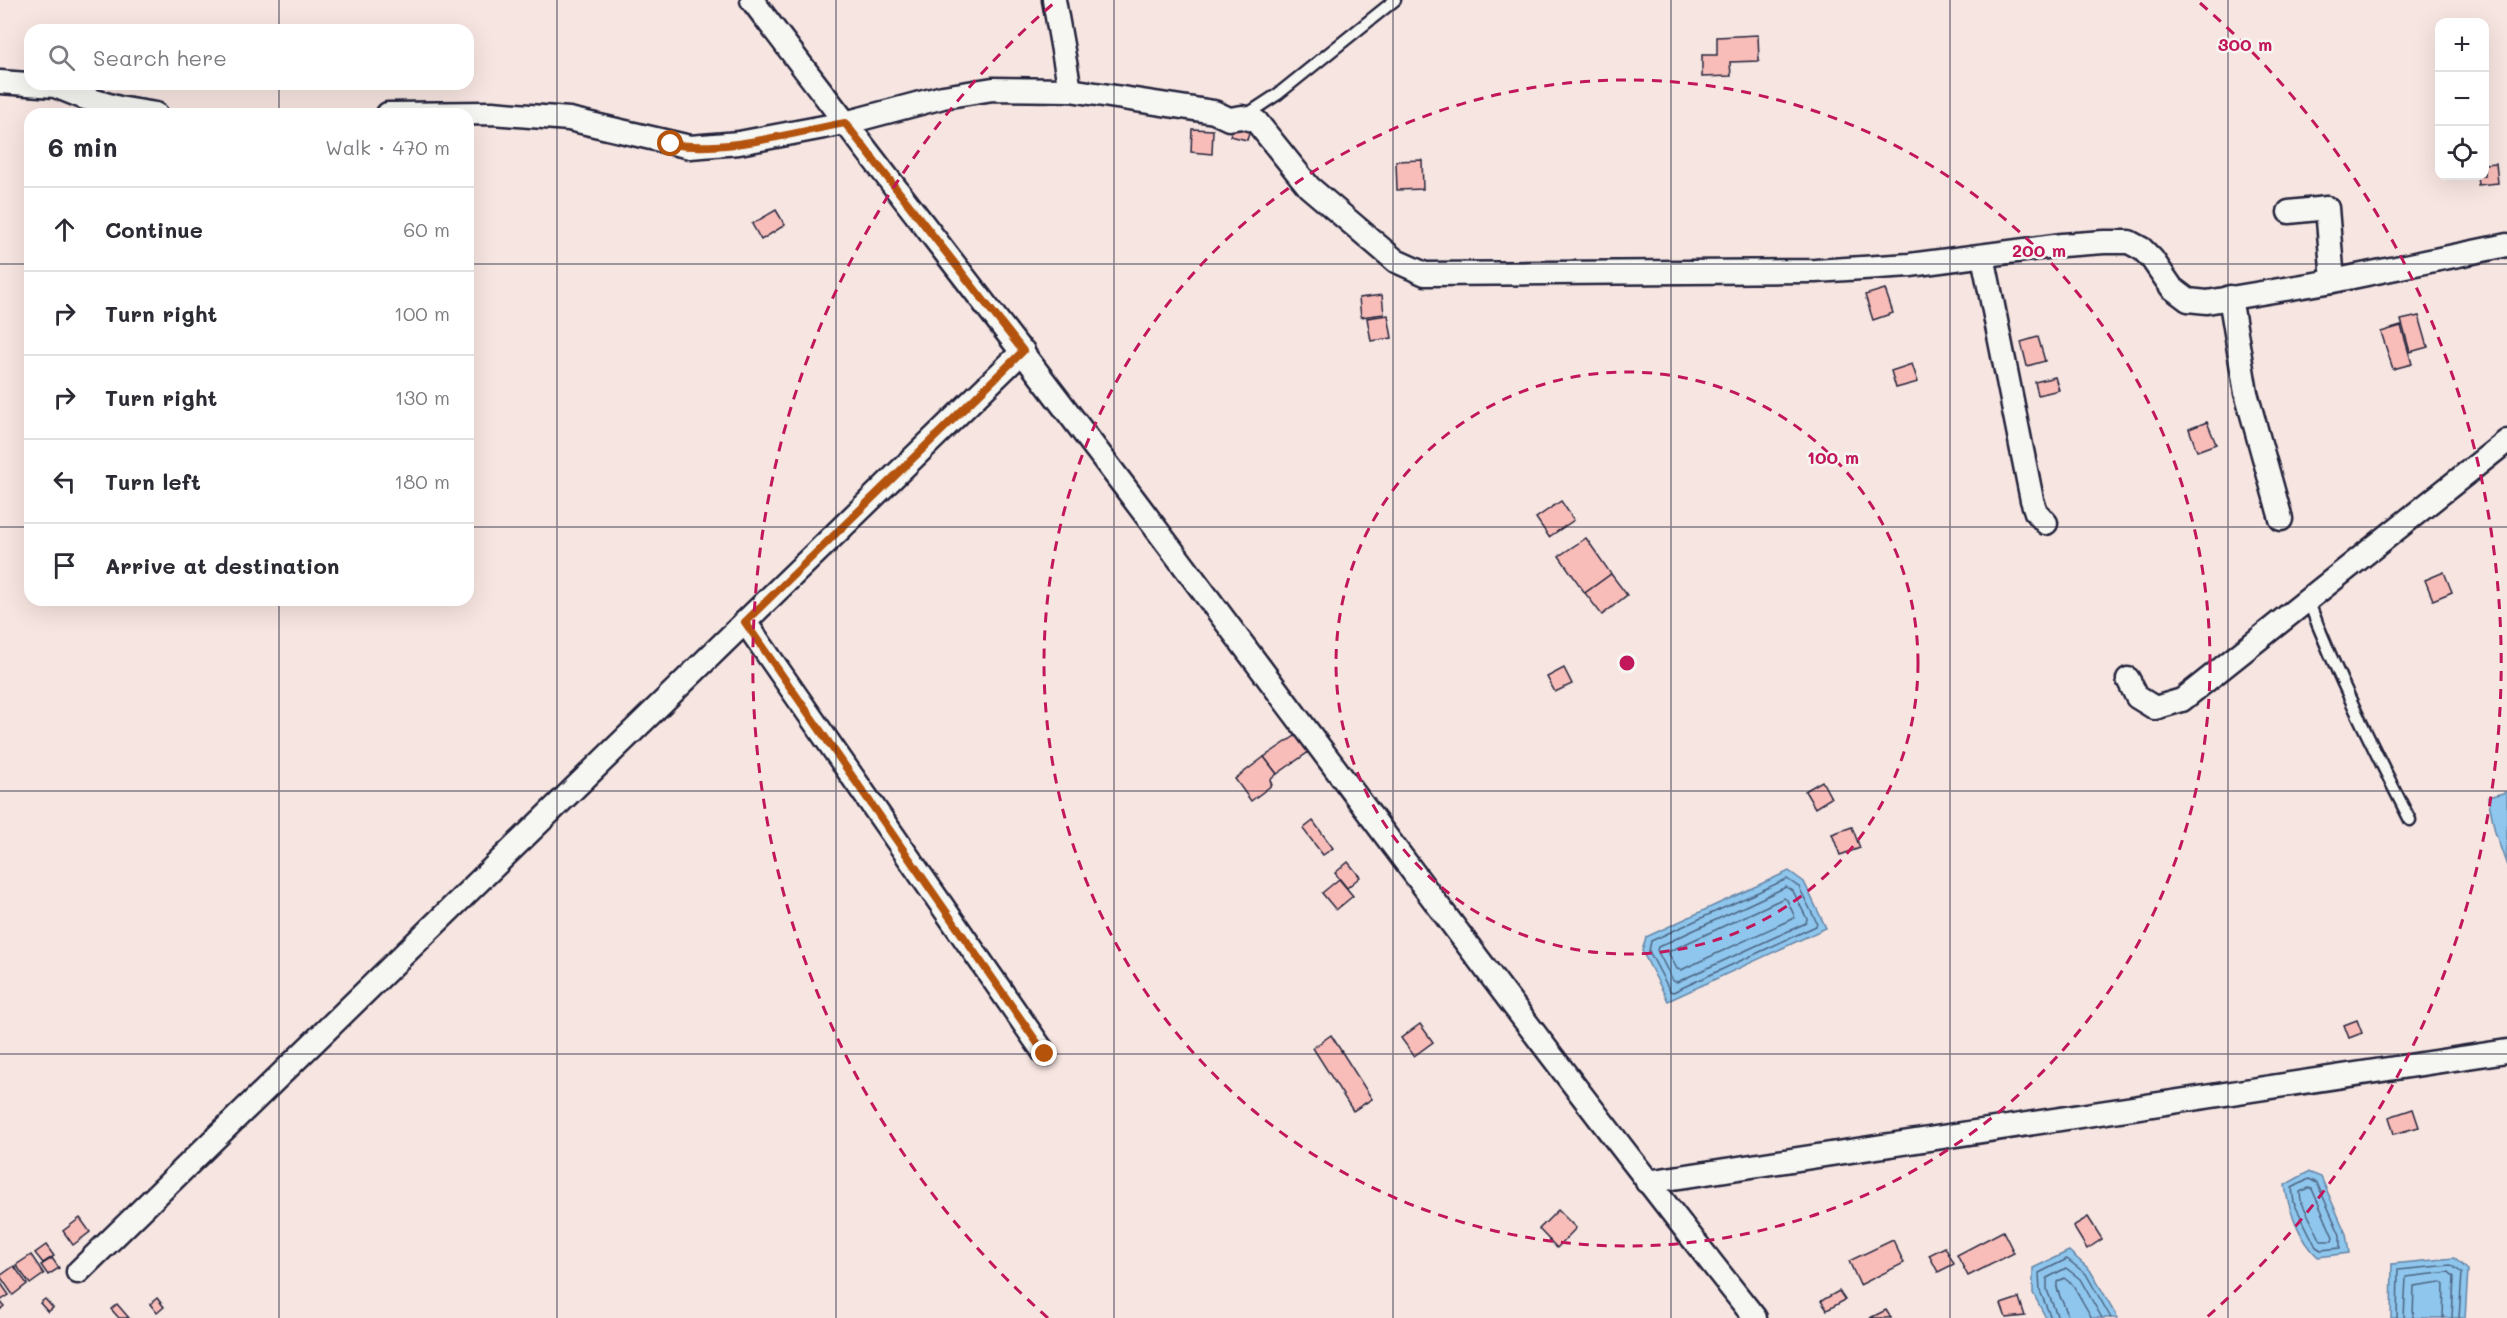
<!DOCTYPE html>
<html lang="en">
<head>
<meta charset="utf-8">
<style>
	:root { --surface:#fff; --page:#f7f7f7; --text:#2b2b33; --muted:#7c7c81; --line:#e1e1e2 }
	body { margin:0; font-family:Mali,sans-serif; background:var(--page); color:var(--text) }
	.controls { position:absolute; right:18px; top:18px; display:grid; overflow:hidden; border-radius:12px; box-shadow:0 6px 24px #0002 }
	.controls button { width:54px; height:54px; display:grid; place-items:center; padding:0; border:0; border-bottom:2px solid var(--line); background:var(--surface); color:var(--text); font:30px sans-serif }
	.stop { position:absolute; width:18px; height:18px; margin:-14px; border:4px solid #b45309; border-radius:50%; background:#fff }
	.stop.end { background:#b45309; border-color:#fff; box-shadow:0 2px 6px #0008 }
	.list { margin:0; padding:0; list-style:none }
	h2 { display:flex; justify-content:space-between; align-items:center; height:78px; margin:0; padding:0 24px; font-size:26px }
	h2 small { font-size:20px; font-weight:400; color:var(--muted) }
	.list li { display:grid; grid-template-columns:39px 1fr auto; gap:18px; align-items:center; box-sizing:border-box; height:84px; padding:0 24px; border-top:2px solid var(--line) }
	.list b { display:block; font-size:22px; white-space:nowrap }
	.list em { font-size:20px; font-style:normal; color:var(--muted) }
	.icon { flex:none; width:33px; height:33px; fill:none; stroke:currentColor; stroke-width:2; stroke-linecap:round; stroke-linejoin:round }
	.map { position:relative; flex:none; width:2507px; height:1318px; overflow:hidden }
	.search { position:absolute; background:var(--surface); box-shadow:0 6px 24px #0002; left:24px; top:24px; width:450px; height:66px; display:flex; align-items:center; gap:15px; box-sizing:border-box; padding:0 21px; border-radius:18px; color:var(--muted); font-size:22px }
	.panel { position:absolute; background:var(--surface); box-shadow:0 6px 24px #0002; left:24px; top:108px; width:450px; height:498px; border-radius:18px }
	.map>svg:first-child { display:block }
	.water { fill:#8ec6ed; stroke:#6384a6; stroke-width:1.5 }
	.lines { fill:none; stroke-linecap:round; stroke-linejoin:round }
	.shore { stroke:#4d6482; stroke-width:1.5 }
	.building { fill:#f9bdb9; stroke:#22223b; stroke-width:1.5 }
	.lane-casing { stroke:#22223b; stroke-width:15 }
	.street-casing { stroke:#22223b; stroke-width:27 }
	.lane { stroke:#f6f6f2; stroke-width:10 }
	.street { stroke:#f6f6f2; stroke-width:22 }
	.route { stroke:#b45309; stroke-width:8 }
	.grid { fill:none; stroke:#22223b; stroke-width:1.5; stroke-opacity:0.55 }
	.ring { fill:none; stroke:#c2185b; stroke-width:3; stroke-dasharray:10 8 }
	.centre { fill:#c2185b; stroke:#f6f6f2; stroke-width:3 }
	.ring-label { font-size:18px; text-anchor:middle; font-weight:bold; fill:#c2185b; stroke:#f6f6f2; stroke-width:5; stroke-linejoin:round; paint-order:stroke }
</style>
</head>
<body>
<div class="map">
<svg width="2507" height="1318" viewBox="0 0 2507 1318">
	<rect width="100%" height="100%" fill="#f7e5e1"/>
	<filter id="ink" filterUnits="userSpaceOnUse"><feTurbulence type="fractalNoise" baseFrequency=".0167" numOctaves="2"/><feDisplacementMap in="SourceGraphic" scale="12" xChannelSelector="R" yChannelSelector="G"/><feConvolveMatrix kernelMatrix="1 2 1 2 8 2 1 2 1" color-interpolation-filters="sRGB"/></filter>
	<g filter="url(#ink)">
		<!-- water -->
		<g class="water">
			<path d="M2507,792V866L2495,832L2488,797Z"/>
			<path d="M1789,871L1804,882L1826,928L1668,1001L1642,951L1646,937Z"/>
			<path d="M2308,1172L2321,1177L2346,1234L2349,1253L2318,1257C2300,1240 2288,1209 2285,1185Z"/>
			<path d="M2069,1251L2090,1270L2118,1318H2046L2033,1293V1268Z"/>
			<path d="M2454,1258L2468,1270L2465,1318H2391L2392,1264Z"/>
		</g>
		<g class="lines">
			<!-- shore -->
			<g class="shore">
				<path d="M1787,879L1799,887L1817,923L1816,926L1673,992L1670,991L1649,951L1651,941Z"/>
				<path d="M1786,887L1793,891L1807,919L1806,923L1677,982L1673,981L1657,950L1658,947Z"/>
				<path d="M1784,898L1787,900L1794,915V918L1681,970L1677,969L1669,954L1670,951Z"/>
				<path d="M2309,1179L2317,1183L2340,1235V1248L2321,1250L2316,1247L2294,1203L2292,1188Z"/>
				<path d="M2309,1188L2312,1189L2333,1237L2332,1241H2321L2301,1201L2300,1192Z"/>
				<path d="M2051,1318L2040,1291L2039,1273L2067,1259L2086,1274L2111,1318"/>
				<path d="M2058,1318L2047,1290V1278L2066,1268L2080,1279L2102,1318"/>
				<path d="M2068,1318C2067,1305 2055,1294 2057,1282L2064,1278L2073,1285L2092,1318"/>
				<path d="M2397,1318L2398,1270L2451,1265L2462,1273L2459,1318"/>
				<path d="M2404,1318L2406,1277L2449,1272L2454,1277L2452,1318"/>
				<path d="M2413,1318L2414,1286L2441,1282L2444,1285L2443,1318"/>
			</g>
		</g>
		<!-- building -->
		<g class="building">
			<path d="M1758,35L1759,61L1730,62L1731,76L1702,77V55H1717V37Z"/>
			<path d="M1235,120L1252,124L1247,140L1230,136Z"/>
			<path d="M1192,129L1213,130L1212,154L1191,152Z"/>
			<path d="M1422,160L1423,189L1397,190L1396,161Z"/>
			<path d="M2496,163L2498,183L2478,185L2477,176H2484V164Z"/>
			<path d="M776,210L785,225L761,240L752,224Z"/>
			<path d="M1885,289L1893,313L1873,320L1865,295Z"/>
			<path d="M1382,295L1384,314L1361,317L1359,298Z"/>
			<path d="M1388,315L1392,338L1371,341L1367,318Z"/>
			<path d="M2419,316L2428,347L2410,352L2401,320Z"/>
			<path d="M2401,326L2412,364L2393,369L2381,332Z"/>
			<path d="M2038,337L2045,361L2027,366L2021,342Z"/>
			<path d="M1912,364L1918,382L1896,388L1891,371Z"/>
			<path d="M2055,377L2059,390L2038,395L2035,382Z"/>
			<path d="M2207,422L2216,444L2197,451L2189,429Z"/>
			<path d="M1561,501L1574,520L1549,537L1536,518Z"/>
			<path d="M1586,538L1611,574L1585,593L1559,556Z"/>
			<path d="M2444,572L2452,592L2433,600L2425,580Z"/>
			<path d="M1611,574L1627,595L1602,615L1585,593Z"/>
			<path d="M1564,668L1572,684L1555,692L1547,677Z"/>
			<path d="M1298,734L1310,751L1277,774L1264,757Z"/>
			<path d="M1264,757L1277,774L1270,780L1272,785L1251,801L1235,779Z"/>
			<path d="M1822,781L1831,798L1815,808L1805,791Z"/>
			<path d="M1313,821L1333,848L1323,855L1303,829Z"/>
			<path d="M1852,827L1860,848L1840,855L1832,834Z"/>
			<path d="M1348,862L1360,877L1347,888L1335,873Z"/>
			<path d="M1339,879L1353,896L1336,910L1322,893Z"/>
			<path d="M2357,1020L2362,1033L2349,1038L2344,1025Z"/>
			<path d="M1420,1024L1433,1042L1414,1056L1401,1038Z"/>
			<path d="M1331,1035L1372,1099L1353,1111L1313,1048Z"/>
			<path d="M2413,1109L2419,1127L2394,1134L2389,1117Z"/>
			<path d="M1558,1210L1576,1228L1557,1248L1539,1229Z"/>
			<path d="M2088,1217L2102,1239L2087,1249L2073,1226Z"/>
			<path d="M80,1218L90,1232L73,1245L63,1231Z"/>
			<path d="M2003,1231L2014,1253L1968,1276L1957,1255Z"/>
			<path d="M1893,1240L1904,1263L1860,1285L1849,1261Z"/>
			<path d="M46,1245L54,1256L43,1263L35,1253Z"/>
			<path d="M1945,1247L1954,1264L1938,1272L1929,1255Z"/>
			<path d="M31,1255L44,1274L30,1284L16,1265Z"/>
			<path d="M52,1258L59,1268L48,1275L41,1265Z"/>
			<path d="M14,1266L27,1284L13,1295L0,1276Z"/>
			<path d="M0,1282L9,1295L0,1301L4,1306L0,1310Z"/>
			<path d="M1839,1291L1845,1300L1827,1310L1821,1301Z"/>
			<path d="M157,1298L164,1307L157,1313L150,1304Z"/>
			<path d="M2019,1298L2025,1316L2006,1318L2001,1304Z"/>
			<path d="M45,1299L53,1308L48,1312L40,1303Z"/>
			<path d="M117,1304L129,1318H119L111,1309Z"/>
			<path d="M1886,1310L1891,1318H1870Z"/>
		</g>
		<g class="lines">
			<defs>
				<g id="lane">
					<path d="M1243,117L1278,94L1395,0"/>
					<path d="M2308,600C2337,676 2373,748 2410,820"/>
				</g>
				<g id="street">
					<path d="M752,0C884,175 1020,347 1151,522C1351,788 1548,1057 1755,1318"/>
					<path d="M1054,0L1070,90"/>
					<path d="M0,82L55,86L85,98L119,108L156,114"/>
					<path d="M388,114L492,113L569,119L690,147L739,143L845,123L943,97L993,89L1070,90L1214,112L1229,119L1242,117L1256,121L1309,187L1396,261L1425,274L1815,271L1910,265L2062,245L2104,242H2129L2142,249L2152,259L2172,288L2188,300L2207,302L2333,281L2507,245"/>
					<path d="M2289,212L2327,208L2333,281"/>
					<path d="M1983,256L2032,500L2036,512L2046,523"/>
					<path d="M2230,297L2246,393L2281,519"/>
					<path d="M745,622L1045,1054"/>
					<path d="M2128,679L2137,697L2155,708L2182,700L2507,441"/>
					<path d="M1647,1182L2507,1051"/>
					<path d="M78,1272L1023,351"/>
				</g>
			</defs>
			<!-- lane casing -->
			<use href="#lane" class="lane-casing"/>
			<!-- street casing -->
			<use href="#street" class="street-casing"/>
			<!-- lane -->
			<use href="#lane" class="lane"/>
			<!-- street -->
			<use href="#street" class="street"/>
		</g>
	</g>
	<g class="lines" filter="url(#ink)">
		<!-- route -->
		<path class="route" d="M671,144C726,153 791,133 845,123L1023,351L745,622L1045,1054"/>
	</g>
	<!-- grid -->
	<path class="grid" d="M279,0V30M557,0V1318M836,0V1318M1114,0V1318M1393,0V1318M1671,0V1318M1950,0V1318M2228,0V1318M279,84V114M0,264H30M468,264H2507M0,527H30M468,527H2507M279,600V1318M0,791H2507M0,1054H2507"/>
	<!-- distance rings -->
	<g class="ring">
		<circle cx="1627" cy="663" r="291"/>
		<circle cx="1627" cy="663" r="583"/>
		<path d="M1048 1318A874 874 0 0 1 1054 3M2200 3A874 874 0 0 1 2206 1318"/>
	</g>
	<circle cx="1627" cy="663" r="9" class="centre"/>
	<g class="ring-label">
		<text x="2245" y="51">300 m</text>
		<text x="2039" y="257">200 m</text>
		<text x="1833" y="464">100 m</text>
	</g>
</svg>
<div class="controls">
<button>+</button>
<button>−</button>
<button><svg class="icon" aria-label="locate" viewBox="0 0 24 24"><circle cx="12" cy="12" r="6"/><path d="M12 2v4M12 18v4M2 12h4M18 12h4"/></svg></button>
</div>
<div class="stop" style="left:671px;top:144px"></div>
<div class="stop end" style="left:1045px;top:1054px"></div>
<div class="search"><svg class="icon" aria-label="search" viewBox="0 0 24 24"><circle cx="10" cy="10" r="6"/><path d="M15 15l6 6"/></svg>Search here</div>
<section class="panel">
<h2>6 min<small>Walk · 470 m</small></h2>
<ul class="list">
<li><svg class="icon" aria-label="ahead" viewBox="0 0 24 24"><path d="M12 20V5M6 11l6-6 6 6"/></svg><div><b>Continue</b></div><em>60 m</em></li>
<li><svg class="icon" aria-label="right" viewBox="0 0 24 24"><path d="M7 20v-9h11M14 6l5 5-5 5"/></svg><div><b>Turn right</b></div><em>100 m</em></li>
<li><svg class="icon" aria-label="right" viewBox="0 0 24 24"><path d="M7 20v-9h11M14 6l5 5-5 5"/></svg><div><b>Turn right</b></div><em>130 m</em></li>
<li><svg class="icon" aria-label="left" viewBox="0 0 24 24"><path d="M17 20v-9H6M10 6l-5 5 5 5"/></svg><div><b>Turn left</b></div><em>180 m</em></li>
<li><svg class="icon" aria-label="arrive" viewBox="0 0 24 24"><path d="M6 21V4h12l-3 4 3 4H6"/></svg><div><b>Arrive at destination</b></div></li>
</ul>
</section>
</div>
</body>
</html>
